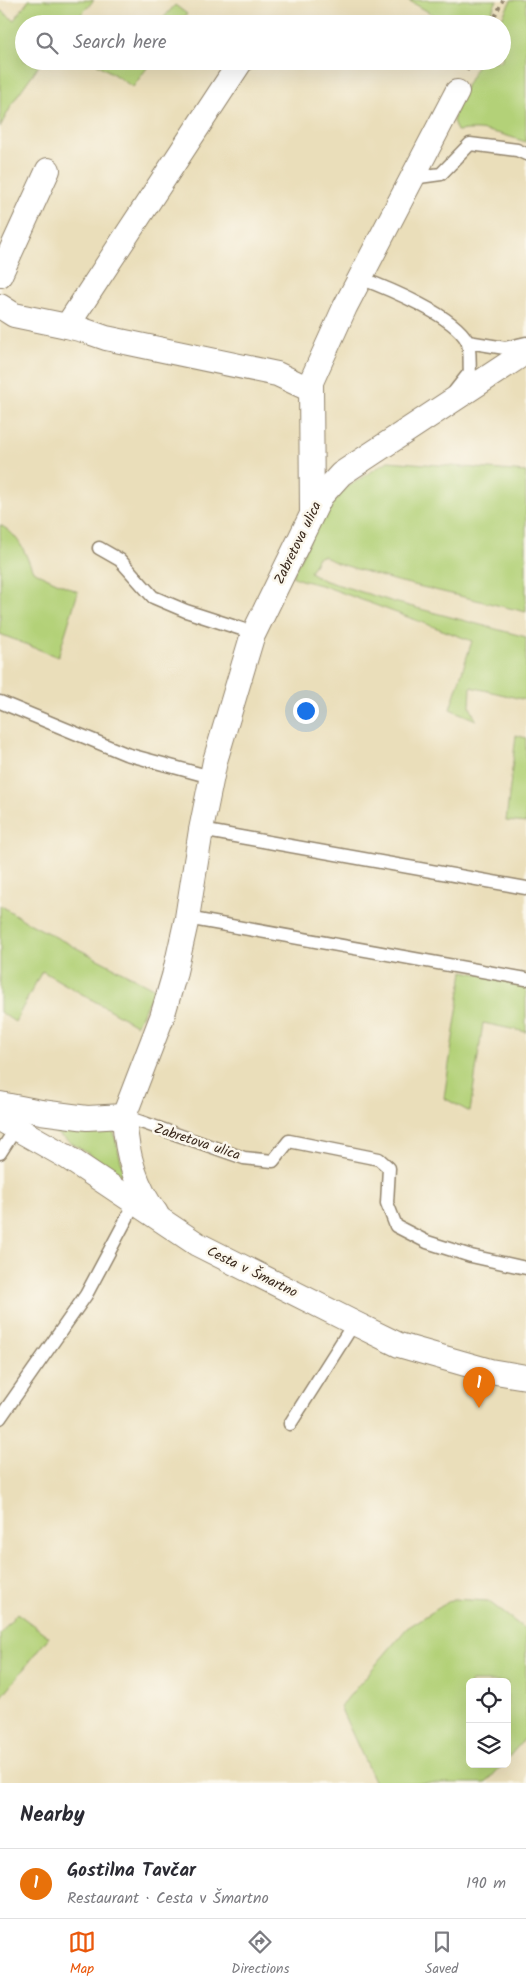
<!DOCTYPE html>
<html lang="en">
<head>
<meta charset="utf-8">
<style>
	:root { --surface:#fff; --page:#f7f7f7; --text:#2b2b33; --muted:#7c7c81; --line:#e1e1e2; --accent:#ea580c }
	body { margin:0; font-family:Kalam,sans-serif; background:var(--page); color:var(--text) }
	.controls { position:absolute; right:15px; bottom:15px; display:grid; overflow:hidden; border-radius:8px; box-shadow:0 5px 20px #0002 }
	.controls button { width:45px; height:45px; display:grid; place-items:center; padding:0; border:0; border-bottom:1px solid var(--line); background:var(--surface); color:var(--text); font:25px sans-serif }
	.you { position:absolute; left:305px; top:710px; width:18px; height:18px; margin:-12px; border:4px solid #fff; border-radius:50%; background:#1a73e8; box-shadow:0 0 0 8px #1a73e833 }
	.badge { display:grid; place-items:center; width:32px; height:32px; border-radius:50%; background:var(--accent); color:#fff; font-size:16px; font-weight:700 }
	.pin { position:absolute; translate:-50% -41px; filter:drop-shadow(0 1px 2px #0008) }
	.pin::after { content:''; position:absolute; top:26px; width:18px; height:15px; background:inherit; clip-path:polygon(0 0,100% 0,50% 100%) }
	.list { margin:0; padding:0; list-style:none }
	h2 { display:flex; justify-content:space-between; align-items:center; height:65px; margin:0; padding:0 20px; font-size:21px }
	h2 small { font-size:16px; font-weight:400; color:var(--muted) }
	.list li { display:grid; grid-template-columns:32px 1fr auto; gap:15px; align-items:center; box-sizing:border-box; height:70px; padding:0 20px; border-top:1px solid var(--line) }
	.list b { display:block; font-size:19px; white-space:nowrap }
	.list p { margin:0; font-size:16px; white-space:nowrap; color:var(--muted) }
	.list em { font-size:16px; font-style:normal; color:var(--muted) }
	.icon { flex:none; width:28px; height:28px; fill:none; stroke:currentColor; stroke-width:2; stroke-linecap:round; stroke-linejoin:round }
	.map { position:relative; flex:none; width:526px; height:1783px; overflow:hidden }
	.search { position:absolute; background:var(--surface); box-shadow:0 5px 20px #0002; left:15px; right:15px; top:15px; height:55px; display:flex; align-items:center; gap:12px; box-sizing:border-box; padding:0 18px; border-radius:28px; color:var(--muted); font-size:19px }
	.sheet { height:135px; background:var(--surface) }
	nav { display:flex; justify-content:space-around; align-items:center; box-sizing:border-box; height:70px; border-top:1px solid var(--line); background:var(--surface); font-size:14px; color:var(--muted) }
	nav a { display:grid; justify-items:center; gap:2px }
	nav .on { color:var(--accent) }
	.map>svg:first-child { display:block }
	.green { fill:#b3d178; stroke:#777e4b }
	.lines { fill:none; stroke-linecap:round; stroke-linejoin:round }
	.service-casing { stroke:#92846c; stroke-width:15 }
	.minor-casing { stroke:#92846c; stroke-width:26 }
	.path { stroke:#92846c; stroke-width:3; stroke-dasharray:4 4; stroke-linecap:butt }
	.service { stroke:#fff; stroke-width:12 }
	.minor { stroke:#fff; stroke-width:24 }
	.labels { text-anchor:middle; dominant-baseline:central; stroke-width:5; stroke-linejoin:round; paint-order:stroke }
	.street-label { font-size:14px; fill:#3b2a1e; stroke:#fbf7ec }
</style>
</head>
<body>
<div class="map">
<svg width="526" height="1783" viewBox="0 0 526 1783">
	<rect width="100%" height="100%" fill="#fbf7ec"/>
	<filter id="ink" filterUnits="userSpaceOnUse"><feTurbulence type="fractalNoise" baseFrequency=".02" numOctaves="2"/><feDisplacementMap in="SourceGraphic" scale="10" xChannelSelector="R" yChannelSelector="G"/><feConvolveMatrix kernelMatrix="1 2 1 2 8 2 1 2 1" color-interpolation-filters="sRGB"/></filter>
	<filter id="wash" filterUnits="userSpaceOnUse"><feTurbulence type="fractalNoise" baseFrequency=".0096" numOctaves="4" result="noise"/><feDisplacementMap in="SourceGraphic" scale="20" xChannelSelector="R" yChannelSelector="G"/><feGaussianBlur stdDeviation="1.12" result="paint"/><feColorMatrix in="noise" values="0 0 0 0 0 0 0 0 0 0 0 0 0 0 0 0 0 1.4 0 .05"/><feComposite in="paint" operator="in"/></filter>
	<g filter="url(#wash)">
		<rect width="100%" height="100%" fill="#eadeba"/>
		<!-- green -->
		<g class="green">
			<path d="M29,0H94L72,24H24V61H42L15,99L0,127V10L14,20Z"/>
			<path d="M408,0H497L486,24H449Z"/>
			<path d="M511,0H526V142C501,134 485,127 457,131L453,121L458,102L479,61H502V24H499Z"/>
			<path d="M175,5L187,14L180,24H158Z"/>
			<path d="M93,61H152L133,87Z"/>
			<path d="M388,461L526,472V612L393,580L337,563L323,556L318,557L310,572L323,580L394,602L526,637V700L471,687L470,707L476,720L450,709L472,641L324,586L301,580L292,576L323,514L347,487Z"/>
			<path d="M0,525C19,535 24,551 33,571L78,592L58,657L0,634Z"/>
			<path d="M516,735L526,738V823L506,821Z"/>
			<path d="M0,905L27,922L155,989L136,1025L42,971L15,1022L0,1012Z"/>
			<path d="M463,971L526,983V1032L483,1023L470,1112L444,1098Z"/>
			<path d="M38,1122L113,1129L125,1177Z"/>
			<path d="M453,1599L488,1601L526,1630V1737L507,1759V1682H470V1764H503L486,1783H375L340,1707L407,1628Z"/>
			<path d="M17,1613L49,1637L0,1699V1634Z"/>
		</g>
	</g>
	<g filter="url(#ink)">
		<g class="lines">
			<defs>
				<g id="service">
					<path d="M412,178L441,174L470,144L517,150L526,154"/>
					<path d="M360,278C387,288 455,316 467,341C471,349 469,364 470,372L455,391"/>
					<path d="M468,342L505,348L526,343"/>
					<path d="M99,548L120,560L153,597L186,611L254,633"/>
					<path d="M0,702L126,754L211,777"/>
					<path d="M201,830L526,888"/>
					<path d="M187,918L526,979"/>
					<path d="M124,1116L244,1158L273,1161L289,1141L379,1159L389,1168L387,1203L396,1226L427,1242L471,1256L526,1268"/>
					<path d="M0,1153L16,1128"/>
					<path d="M0,1418L86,1295L135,1203"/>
					<path d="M290,1424L354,1323"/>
				</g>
				<g id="minor">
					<path d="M241,61L67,326L83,330L106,338L277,374L311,390"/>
					<path d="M0,275L48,170"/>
					<path d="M0,306L14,315L67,326"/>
					<path d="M312,513L311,382L345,307L457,92"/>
					<path d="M0,1104L41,1112L87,1118L124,1116C126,1150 134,1186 156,1213"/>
					<path d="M124,1116L162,1017L174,976L187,918L201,830L215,761L252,637L321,496L341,474L526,352"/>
					<path d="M0,1119L67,1157L197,1244L354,1323L399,1345L490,1371L526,1377"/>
				</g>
			</defs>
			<!-- service casing -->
			<use href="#service" class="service-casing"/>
			<!-- minor casing -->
			<use href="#minor" class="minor-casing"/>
			<!-- path -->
			<g class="path">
				<path d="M491,24L503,0"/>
				<path d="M467,71L472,61"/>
			</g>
			<!-- service -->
			<use href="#service" class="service"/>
			<!-- minor -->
			<use href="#minor" class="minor"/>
		</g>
	</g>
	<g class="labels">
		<!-- street labels -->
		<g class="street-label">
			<text transform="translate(298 543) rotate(-64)">Zabretova ulica</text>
			<text transform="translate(197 1142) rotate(18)">Zabretova ulica</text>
			<text transform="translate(252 1272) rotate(26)">Cesta v Šmartno</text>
		</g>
	</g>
</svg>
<div class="controls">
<button><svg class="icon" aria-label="locate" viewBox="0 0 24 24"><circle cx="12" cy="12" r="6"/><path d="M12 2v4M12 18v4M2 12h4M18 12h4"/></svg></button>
<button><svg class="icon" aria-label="layers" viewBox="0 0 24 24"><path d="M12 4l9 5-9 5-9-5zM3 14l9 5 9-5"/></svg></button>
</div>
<div class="you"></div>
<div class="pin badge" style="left:479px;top:1408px;background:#e8710a">1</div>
<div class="search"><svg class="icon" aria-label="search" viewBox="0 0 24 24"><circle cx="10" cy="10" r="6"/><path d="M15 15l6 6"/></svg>Search here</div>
</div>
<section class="sheet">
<h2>Nearby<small></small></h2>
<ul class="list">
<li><span class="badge" style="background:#e8710a">1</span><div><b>Gostilna Tavčar</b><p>Restaurant · Cesta v Šmartno</p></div><em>190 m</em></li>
</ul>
</section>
<nav>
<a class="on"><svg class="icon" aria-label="map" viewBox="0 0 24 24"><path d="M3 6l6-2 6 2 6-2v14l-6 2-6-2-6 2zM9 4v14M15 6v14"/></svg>Map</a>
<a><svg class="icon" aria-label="directions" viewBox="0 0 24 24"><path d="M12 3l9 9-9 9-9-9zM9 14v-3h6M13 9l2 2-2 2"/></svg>Directions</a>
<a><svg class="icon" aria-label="saved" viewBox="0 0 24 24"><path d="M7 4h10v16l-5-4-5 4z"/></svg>Saved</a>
</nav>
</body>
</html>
